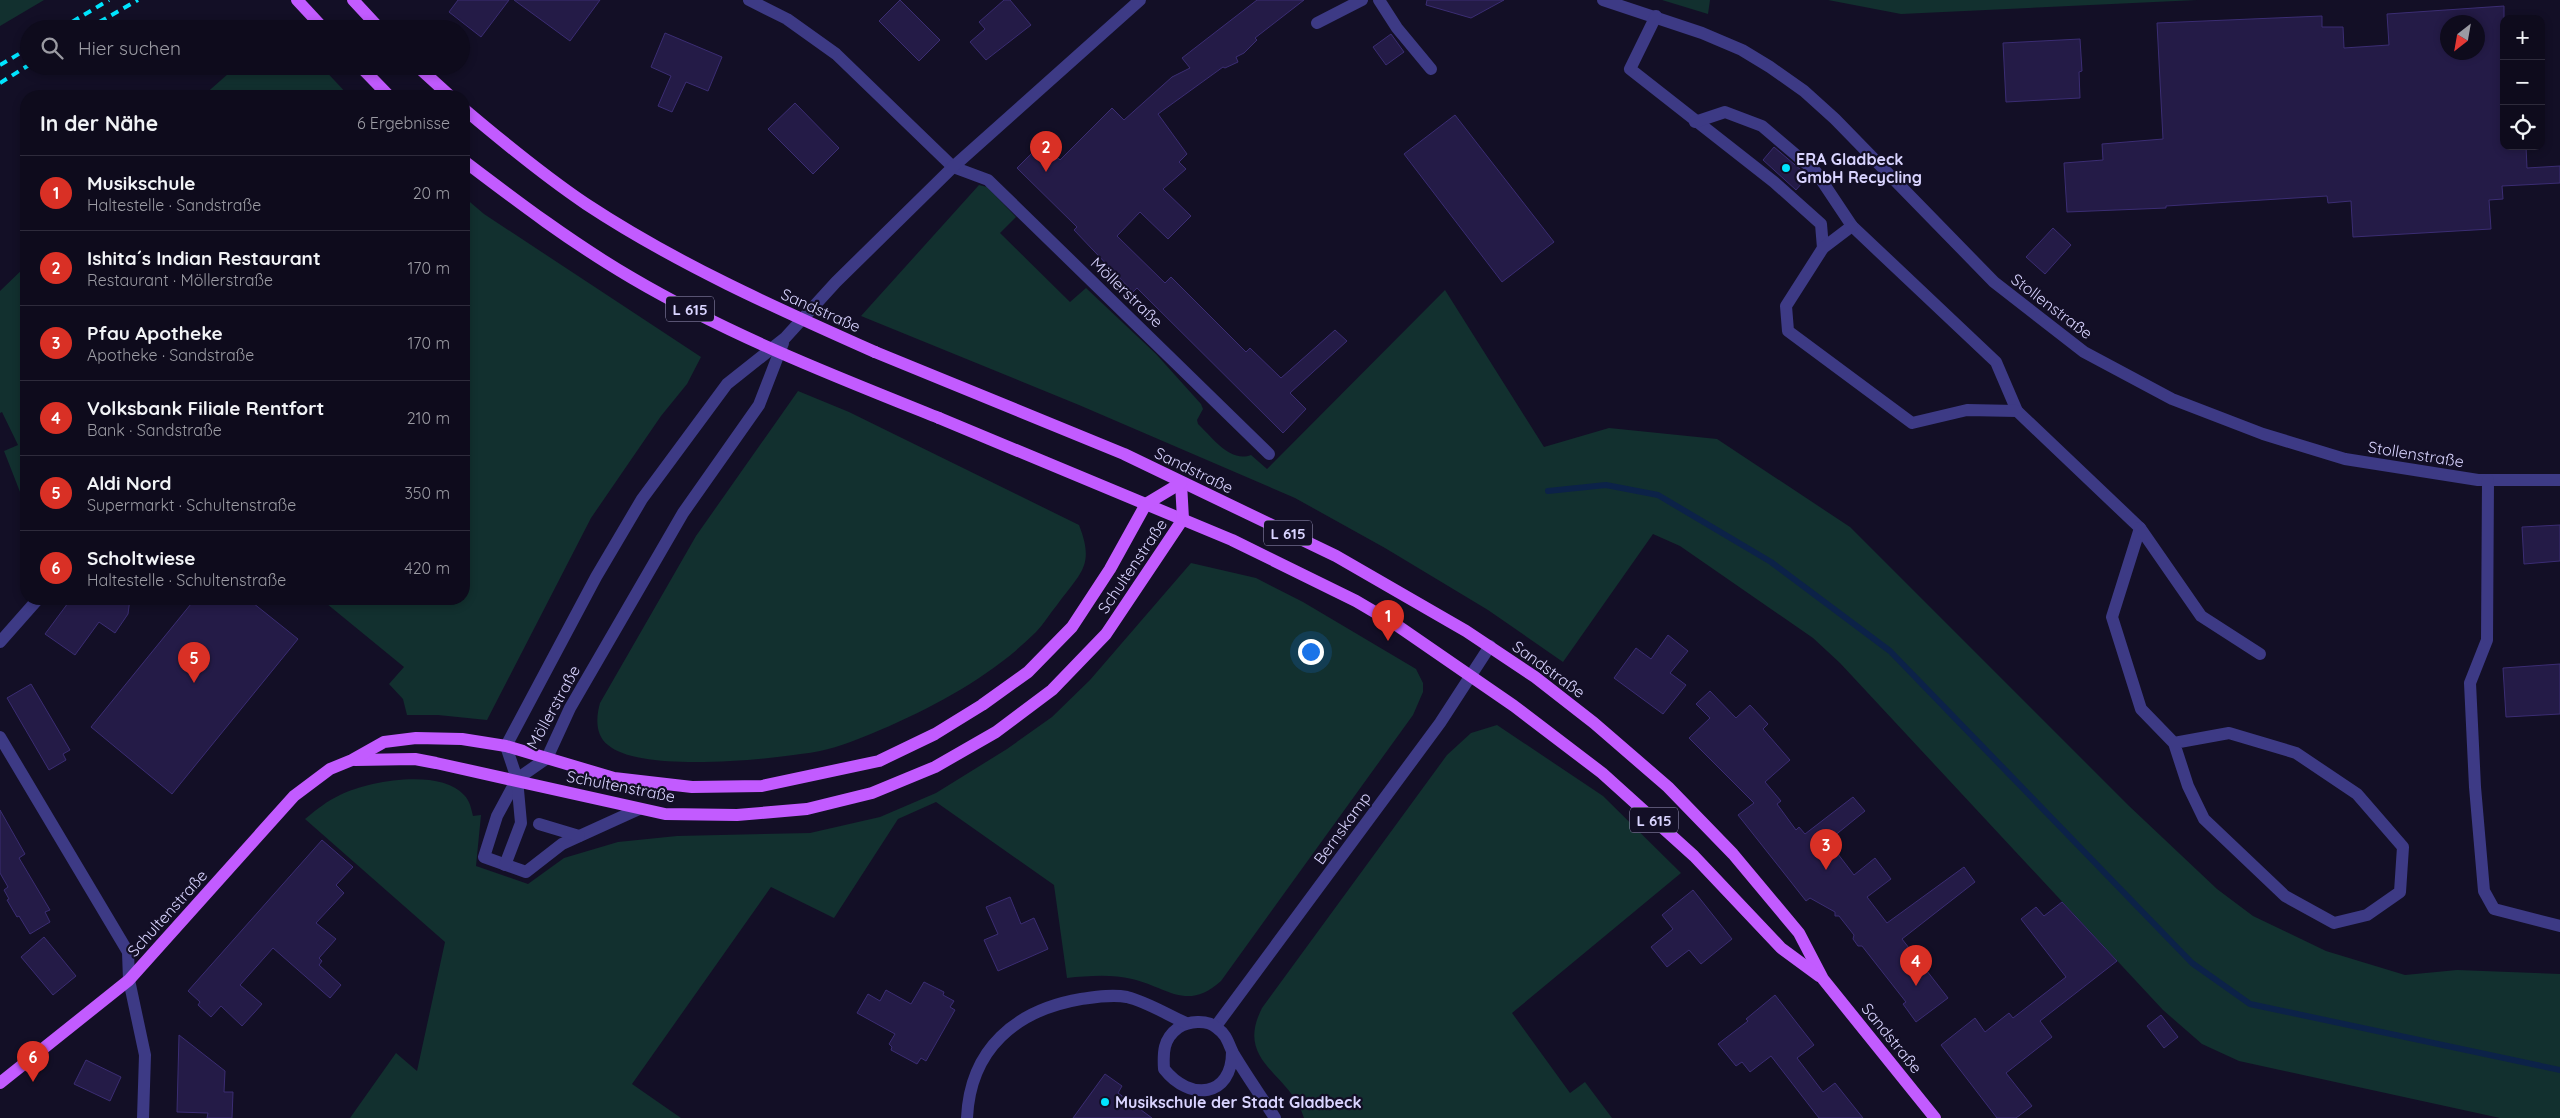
<!DOCTYPE html>
<html lang="de">
<head>
<meta charset="utf-8">
<style>
	:root { --surface:#0e0b1c; --page:#1c1929; --text:#f1f3f6; --muted:#9b9ba3; --line:#2e2b3b; --accent:#d93025 }
	body { margin:0; font-family:Quicksand,sans-serif; background:var(--page); color:var(--text) }
	.controls { position:absolute; right:15px; top:15px; display:grid; overflow:hidden; border-radius:10px; box-shadow:0 2px 8px #0003 }
	.controls button { width:45px; height:45px; display:grid; place-items:center; padding:0; border:0; border-bottom:1px solid var(--line); background:var(--surface); color:var(--text); font:25px sans-serif }
	.compass { position:absolute; left:2440px; top:15px; width:45px; height:45px; border-radius:50%; background:var(--surface); box-shadow:0 2px 8px #0003; rotate:211deg }
	.you { position:absolute; left:1310px; top:651px; width:18px; height:18px; margin:-12px; border:4px solid #fff; border-radius:50%; background:#1a73e8; box-shadow:0 0 0 8px #1a73e833 }
	.badge { display:grid; place-items:center; width:32px; height:32px; border-radius:50%; background:var(--accent); color:#fff; font-size:16px; font-weight:700 }
	.pin { position:absolute; translate:-50% -41px; filter:drop-shadow(0 1px 2px #0008) }
	.pin::after { content:''; position:absolute; top:26px; width:18px; height:15px; background:inherit; clip-path:polygon(0 0,100% 0,50% 100%) }
	.list { margin:0; padding:0; list-style:none }
	h2 { display:flex; justify-content:space-between; align-items:center; height:65px; margin:0; padding:0 20px; font-size:21px }
	h2 small { font-size:16px; font-weight:400; color:var(--muted) }
	.list li { display:grid; grid-template-columns:32px 1fr auto; gap:15px; align-items:center; box-sizing:border-box; height:75px; padding:0 20px; border-top:1px solid var(--line) }
	.list b { display:block; font-size:19px; white-space:nowrap }
	.list p { margin:0; font-size:16px; white-space:nowrap; color:var(--muted) }
	.list em { font-size:16px; font-style:normal; color:var(--muted) }
	.icon { flex:none; width:28px; height:28px; fill:none; stroke:currentColor; stroke-width:2; stroke-linecap:round; stroke-linejoin:round }
	.map { position:relative; flex:none; width:2560px; height:1118px; overflow:hidden }
	.search { position:absolute; background:var(--surface); box-shadow:0 2px 8px #0003; left:20px; top:20px; width:450px; height:55px; display:flex; align-items:center; gap:12px; box-sizing:border-box; padding:0 18px; border-radius:28px; color:var(--muted); font-size:19px }
	.panel { position:absolute; background:var(--surface); box-shadow:0 2px 8px #0003; left:20px; top:90px; width:450px; height:515px; border-radius:20px }
	.map>svg:first-child { display:block }
	.green { fill:#12302f }
	.lines { fill:none; stroke-linecap:round; stroke-linejoin:round }
	.stream { stroke:#0c2248; stroke-width:6 }
	.building { fill:#241b47; stroke:#3b2d73; fill-rule:evenodd }
	.minor { stroke:#3d3a85; stroke-width:12 }
	.major { stroke:#c25bff; stroke-width:12 }
	.rail { stroke:#00e5ff; stroke-width:4; stroke-dasharray:8 6; stroke-linecap:butt }
	.major-bridge { stroke:#c25bff; stroke-width:12 }
	.poi-dot { fill:#00e5ff; stroke:#130f26; stroke-width:2 }
	.labels { text-anchor:middle; dominant-baseline:central; stroke-width:4.5; stroke-linejoin:round; paint-order:stroke }
	.shield { fill:#130f26; stroke:#9e99be; stroke-width:1 }
	.shield-label { font-size:15px; font-weight:bold; fill:#d9d4ff }
	.poi-label { font-size:16px; font-weight:bold; fill:#d9d4ff; stroke:#130f26; text-anchor:start }
	.street-label { font-size:16px; fill:#d9d4ff; stroke:#130f26 }
</style>
</head>
<body>
<div class="map">
<svg width="2560" height="1118" viewBox="0 0 2560 1118">
	<rect width="100%" height="100%" fill="#130f26"/>
	<!-- green -->
	<g class="green">
		<path d="M0,0H44L0,26Z"/>
		<path d="M1662,0H1710L1708,14Z"/>
		<path d="M1828,0H2197L1901,14Z"/>
		<path d="M237,66H321L349,96H203Z"/>
		<path d="M979,185L987,187L1016,217L1000,233L1070,302L1086,288L1156,354L1201,404L1203,409L1197,420L1198,424C1212,437 1230,463 1251,455L1267,469L1445,290L1544,447L1609,428L1717,439L1850,527L2128,805L2217,889L2253,916L2326,951L2405,975L2457,970L2560,974V1118H2500L2239,1061L2202,1044L2163,1010L1840,663L1813,638L1680,546L1653,534L1563,662L1488,610L1385,548L1295,498L1079,405L861,316Z"/>
		<path d="M464,197L484,214L701,357L687,384L661,416L591,518L487,720L438,715H407L403,699L389,684L404,667L321,599H464Z"/>
		<path d="M26,266V495L22,497L4,451L18,445L2,412L0,413V291Z"/>
		<path d="M798,391L849,412L1079,525C1095,566 1081,572 1057,605C1050,613 1044,624 1036,632C993,675 936,706 880,730C862,738 839,747 820,751C777,759 641,774 608,745C595,735 596,717 600,703L696,536Z"/>
		<path d="M1191,563L1256,578L1303,602L1416,669L1423,683V692L1413,715L1221,981C1187,1012 1167,987 1132,979C1111,974 1088,976 1067,978L1054,885L936,802L898,819L834,918L771,887L632,1084L681,1118H350L396,1053L417,1071L445,942L305,819C316,810 327,801 340,795C368,781 440,768 464,795C470,801 471,808 473,816L481,815L476,866L528,884L564,858L618,842L677,836L810,833L880,817L936,793L1007,749L1052,717L1090,680Z"/>
		<path d="M1497,725L1603,796L1681,873L1512,1013L1570,1093L1585,1082L1612,1118H1304C1290,1072 1234,1063 1262,1008L1447,755L1471,733Z"/>
	</g>
	<g class="lines">
		<!-- stream -->
		<path class="stream" d="M1548,491L1606,485L1658,495L1771,562L1890,651L2192,963L2250,1004L2560,1070"/>
	</g>
	<!-- building -->
	<g class="building">
		<path d="M458,0H509L481,37L449,12Z"/>
		<path d="M514,0H600L570,41Z"/>
		<path d="M900,0L940,40L919,61L879,21Z"/>
		<path d="M1004,0H1010L1031,25L986,60L970,42L985,29L979,22Z"/>
		<path d="M1257,0H1304L1255,38L1257,40L1244,53L1236,57L1238,62L1225,68L1223,67L1158,114L1187,154L1179,162L1186,169L1163,189L1191,216L1168,239L1140,212L1117,236L1165,283L1171,277L1246,352L1250,348L1281,378L1335,330L1347,341L1290,393L1306,409L1283,433L1137,288L1133,292L1074,230L1077,227L1017,168L1042,143L1060,160L1112,108L1124,120L1172,77L1190,68L1182,58Z"/>
		<path d="M1427,0H1504L1471,18L1426,5Z"/>
		<path d="M2504,6V146H2526L2527,168L2560,166V183L2502,186L2503,199L2489,200L2491,229L2353,237L2351,201L2328,203L2327,196L2166,206V208L2067,212L2064,163L2103,160L2102,144L2163,139L2157,23L2322,16V27H2343L2344,48L2389,45L2387,14ZM2448,22H2478V52H2448Z"/>
		<path d="M665,33L722,57L708,91L686,82L672,112L658,106L671,76L651,67Z"/>
		<path d="M1391,34L1404,52L1386,65L1373,47Z"/>
		<path d="M2080,39L2082,71L2079,72L2080,98L2006,102L2003,43Z"/>
		<path d="M795,103L839,148L813,174L768,129Z"/>
		<path d="M1455,115L1554,242L1502,282L1404,154Z"/>
		<path d="M1774,147L1808,176L1796,190L1763,160Z"/>
		<path d="M2053,228L2071,245L2045,274L2026,257Z"/>
		<path d="M2560,525V561L2524,564L2522,527Z"/>
		<path d="M71,599H130L128,614L115,633L99,622L75,655L45,634Z"/>
		<path d="M195,599H248L298,639L172,794L91,727Z"/>
		<path d="M1668,635L1688,651L1670,673L1686,685L1663,714L1614,678L1636,648L1651,659Z"/>
		<path d="M2560,664V714L2506,717L2503,668Z"/>
		<path d="M31,684L70,750L63,754L66,760L49,770L7,698Z"/>
		<path d="M1710,691L1736,718L1750,705L1768,724L1763,729L1790,760L1765,782L1781,801L1777,804L1796,830L1799,827L1805,834L1853,797L1865,811L1828,841L1854,875L1875,858L1891,879L1867,897L1887,923L1964,867L1975,882L1902,939L1948,998L1916,1022L1903,1004L1906,1002L1862,946H1858L1853,939L1854,935L1839,916H1835V912L1810,898L1806,901L1780,868L1738,815L1754,803L1689,738L1710,718L1696,704Z"/>
		<path d="M0,810L25,854L19,858L50,910L45,912L50,922L30,934L19,916L17,917L7,900L9,899L4,890L8,887L0,873Z"/>
		<path d="M322,840L353,867L336,885L344,893L316,923L336,939L319,958L322,961L319,965L341,985L330,998L273,948L240,985L262,1004L254,1013L242,1026L221,1006L211,1017L198,1005L200,1002L188,991Z"/>
		<path d="M1693,890L1732,939L1701,964L1689,950L1667,967L1651,947L1673,929L1662,915Z"/>
		<path d="M1010,897L1021,924L1034,918L1048,949L998,971L984,940L998,934L986,907Z"/>
		<path d="M2062,902L2117,961L2040,1021L2052,1037L2006,1073L2032,1106L2016,1118H1997L1941,1045L1975,1018L1985,1032L2009,1013L2013,1018L2066,977L2021,919L2036,907L2044,916Z"/>
		<path d="M44,937L76,976L53,995L21,957Z"/>
		<path d="M924,982L944,992L943,995L954,1001L950,1007L955,1010L926,1061L921,1058L917,1064L891,1050L892,1047L889,1044L895,1034L857,1013L868,994L880,1001L886,990L911,1004Z"/>
		<path d="M1775,995L1814,1045L1797,1058L1823,1092L1835,1083L1863,1118H1819L1771,1056L1750,1072L1742,1062L1736,1066L1718,1044L1748,1021L1746,1019Z"/>
		<path d="M2161,1015L2178,1037L2164,1048L2147,1026Z"/>
		<path d="M179,1035L225,1071L224,1092H233L232,1118H207L208,1113L177,1112Z"/>
		<path d="M86,1060L121,1077L110,1101L74,1084Z"/>
		<path d="M1105,1074L1122,1086L1118,1093L1152,1118H1073Z"/>
	</g>
	<g class="lines">
		<!-- minor -->
		<g class="minor">
			<path d="M749,0L787,19L836,54L953,167L988,180L1269,454"/>
			<path d="M1379,0L1397,28L1431,69"/>
			<path d="M1603,0L1702,33L1742,50L1770,67L1804,91L1835,119L1994,282L2084,352L2172,399L2263,434L2345,459L2478,480H2560"/>
			<path d="M1656,16L1630,69L1774,182L1821,224L1823,248"/>
			<path d="M1317,23L1362,0"/>
			<path d="M1695,122L1725,112L1762,126L1816,172L1852,226L1996,362L2017,411"/>
			<path d="M1852,226L1823,248L1786,306L1788,331L1912,423L1967,410L2017,411L2140,528L2112,617L2141,709L2174,743L2188,786L2204,819L2285,896L2334,923L2367,915L2400,892L2403,847L2357,794L2296,753L2229,733L2174,743"/>
			<path d="M2488,480L2487,640L2470,683L2475,787L2484,891L2494,909L2560,926"/>
			<path d="M2140,528L2201,616L2260,654"/>
			<path d="M0,642L38,599"/>
			<path d="M0,737L128,952L129,980L145,1055L143,1118"/>
			<path d="M639,809L562,844L526,872L484,857L497,816L517,779L547,758L570,708L683,513L759,405L783,343"/>
			<path d="M539,824L579,836"/>
			<path d="M505,865L521,823L517,779L506,746L596,577L642,499L727,384L785,338L836,282L953,167L1140,0"/>
			<path d="M1216,1026L1440,723L1490,646"/>
			<path d="M1232,1052C1232,1097 1190,1102 1164,1069C1163,1053 1163,1039 1178,1028C1188,1021 1207,1019 1217,1028C1227,1035 1228,1043 1233,1053C1246,1075 1261,1096 1275,1118"/>
			<path d="M967,1118C970,1049 1016,1010 1081,999C1095,997 1112,994 1127,997C1147,1002 1168,1015 1186,1023"/>
		</g>
		<!-- major -->
		<g class="major">
			<path d="M297,0L324,29"/>
			<path d="M353,0L380,29"/>
			<path d="M360,66L389,96"/>
			<path d="M417,66L450,96"/>
			<path d="M875,352L1124,454L1336,556L1466,631L1535,677L1594,723L1668,787L1733,854L1799,933L1823,979L1935,1118"/>
			<path d="M939,418L1232,540L1356,601L1395,624L1514,706L1602,773L1694,856L1781,948L1819,976"/>
			<path d="M355,760L415,759L436,763L665,814L737,815L807,809L872,793L935,767L996,732L1052,690L1106,634L1183,519L1181,483"/>
			<path d="M0,1083L129,980L294,796L330,769L352,760L384,742L416,738L462,739L506,746L614,778L692,787L762,786L879,761L935,734L982,705L1028,672L1072,627L1110,569L1146,504L1181,483"/>
		</g>
		<!-- rail -->
		<g class="rail">
			<path d="M60,29L109,0"/>
			<path d="M87,29L138,0"/>
			<path d="M0,65L29,48"/>
			<path d="M0,83L29,65"/>
		</g>
		<!-- major-bridge -->
		<g class="major-bridge">
			<path d="M464,109C503,142 543,175 586,204C677,264 776,308 875,352"/>
			<path d="M464,161C518,202 572,243 632,278C729,335 834,376 939,418"/>
		</g>
	</g>
	<!-- markers -->
	<g class="poi-dot">
		<circle cx="1786" cy="168" r="5"/>
		<circle cx="1105" cy="1102" r="5"/>
	</g>
	<g class="labels">
		<!-- shield labels -->
		<g class="shield">
			<rect x="666" y="296.5" width="48" height="25" rx="4"/>
			<rect x="1264" y="520.5" width="48" height="25" rx="4"/>
			<rect x="1630" y="807.5" width="48" height="25" rx="4"/>
		</g>
		<g class="shield-label">
			<text x="690" y="309">L 615</text>
			<text x="1288" y="533">L 615</text>
			<text x="1654" y="820">L 615</text>
		</g>
		<!-- poi labels -->
		<g class="poi-label">
			<text x="1796" y="159">ERA Gladbeck<tspan x="1796" dy="18">GmbH Recycling</tspan></text>
			<text x="1115" y="1102">Musikschule der Stadt Gladbeck</text>
		</g>
		<!-- street labels -->
		<g class="street-label">
			<text transform="translate(1127 292) rotate(44)">Möllerstraße</text>
			<text transform="translate(2052 306) rotate(37)">Stollenstraße</text>
			<text transform="translate(821 310) rotate(24)">Sandstraße</text>
			<text transform="translate(2416 454) rotate(9)">Stollenstraße</text>
			<text transform="translate(1194 470) rotate(26)">Sandstraße</text>
			<text transform="translate(1132 566) rotate(-56)">Schultenstraße</text>
			<text transform="translate(1549 669) rotate(36)">Sandstraße</text>
			<text transform="translate(553 707) rotate(-61)">Möllerstraße</text>
			<text transform="translate(621 786) rotate(11)">Schultenstraße</text>
			<text transform="translate(1342 828) rotate(-54)">Bernskamp</text>
			<text transform="translate(167 913) rotate(-48)">Schultenstraße</text>
			<text transform="translate(1892 1038) rotate(51)">Sandstraße</text>
		</g>
	</g>
</svg>
<div class="controls">
<button>+</button>
<button>−</button>
<button><svg class="icon" aria-label="locate" viewBox="0 0 24 24"><circle cx="12" cy="12" r="6"/><path d="M12 2v4M12 18v4M2 12h4M18 12h4"/></svg></button>
</div>
<svg class="compass" viewBox="-18 -18 36 36"><path d="M0-13l5 13h-10z" fill="#e53935"/><path d="M0 13l5-13h-10z" fill="#9b9ba3"/></svg>
<div class="you"></div>
<div class="pin badge" style="left:1388px;top:641px">1</div>
<div class="pin badge" style="left:1046px;top:172px">2</div>
<div class="pin badge" style="left:1826px;top:870px">3</div>
<div class="pin badge" style="left:1916px;top:986px">4</div>
<div class="pin badge" style="left:194px;top:683px">5</div>
<div class="pin badge" style="left:33px;top:1082px">6</div>
<div class="search"><svg class="icon" aria-label="search" viewBox="0 0 24 24"><circle cx="10" cy="10" r="6"/><path d="M15 15l6 6"/></svg>Hier suchen</div>
<section class="panel">
<h2>In der Nähe<small>6 Ergebnisse</small></h2>
<ul class="list">
<li><span class="badge">1</span><div><b>Musikschule</b><p>Haltestelle · Sandstraße</p></div><em>20 m</em></li>
<li><span class="badge">2</span><div><b>Ishita´s Indian Restaurant</b><p>Restaurant · Möllerstraße</p></div><em>170 m</em></li>
<li><span class="badge">3</span><div><b>Pfau Apotheke</b><p>Apotheke · Sandstraße</p></div><em>170 m</em></li>
<li><span class="badge">4</span><div><b>Volksbank Filiale Rentfort</b><p>Bank · Sandstraße</p></div><em>210 m</em></li>
<li><span class="badge">5</span><div><b>Aldi Nord</b><p>Supermarkt · Schultenstraße</p></div><em>350 m</em></li>
<li><span class="badge">6</span><div><b>Scholtwiese</b><p>Haltestelle · Schultenstraße</p></div><em>420 m</em></li>
</ul>
</section>
</div>
</body>
</html>
